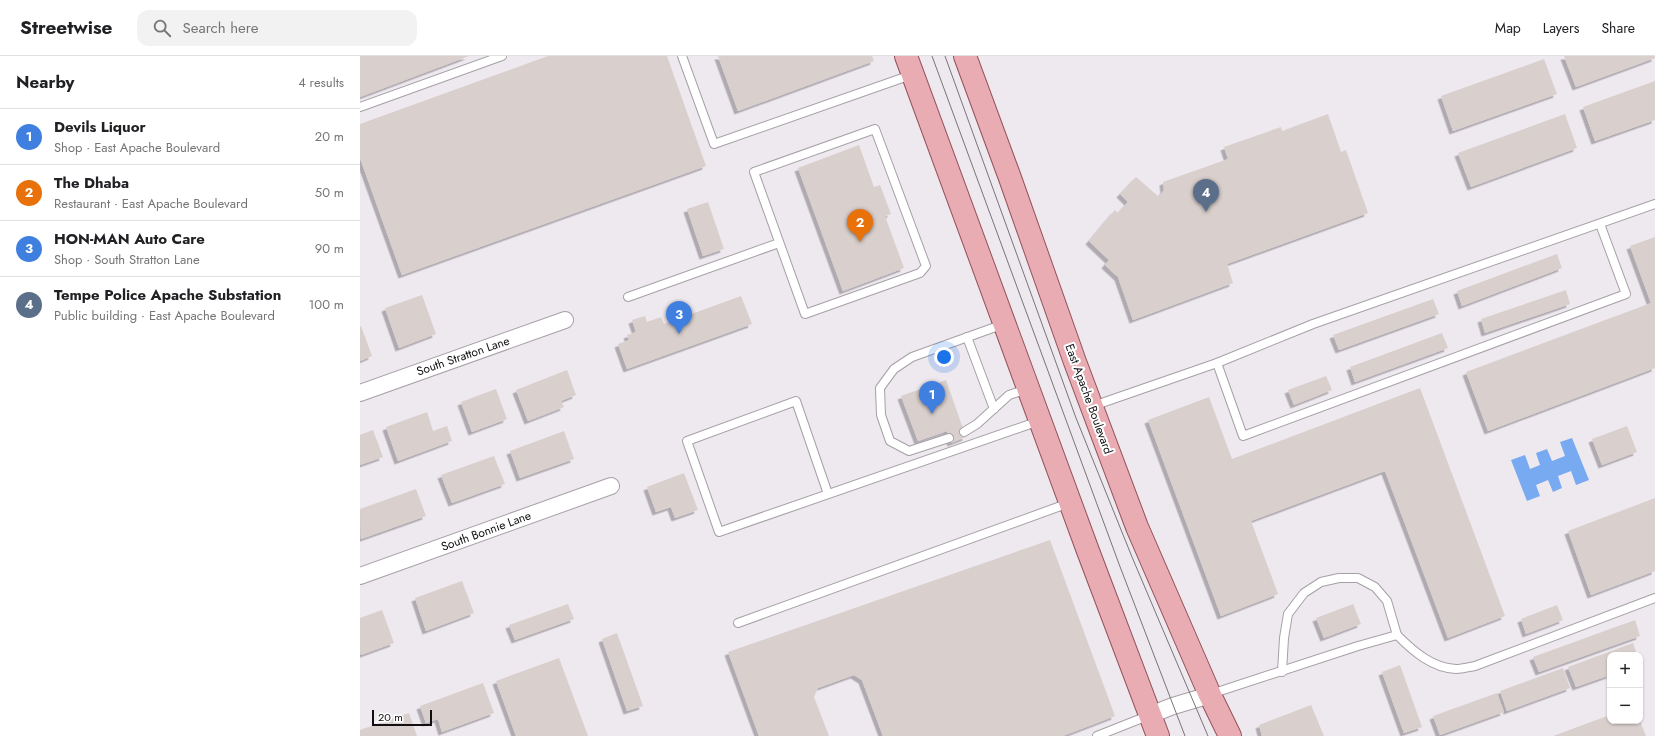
<!DOCTYPE html>
<html lang="en">
<head>
<meta charset="utf-8">
<style>
	:root { --surface:#fff; --page:#f2f2f2; --text:#202124; --muted:#757577; --line:#e0e0e0; --accent:#111827 }
	body { margin:0; font-family:Jost,sans-serif; background:var(--page); color:var(--text) }
	.controls { position:absolute; right:12px; bottom:12px; display:grid; overflow:hidden; border-radius:8px; box-shadow:0 1px 3px #0004 }
	.controls button { width:36px; height:36px; display:grid; place-items:center; padding:0; border:0; border-bottom:1px solid var(--line); background:var(--surface); color:var(--text); font:20px sans-serif }
	.scale { position:absolute; left:12px; bottom:10px; width:60px; box-sizing:border-box; padding-left:4px; border:2px solid #110f11; border-top:0; font-size:11px; line-height:14px; white-space:nowrap; color:#110f11; -webkit-text-stroke:3px #fff; paint-order:stroke }
	.you { position:absolute; left:584px; top:301px; width:14px; height:14px; margin:-10px; border:3px solid #fff; border-radius:50%; background:#1a73e8; box-shadow:0 0 0 6px #1a73e833 }
	.badge { display:grid; place-items:center; width:26px; height:26px; border-radius:50%; background:var(--accent); color:#fff; font-size:13px; font-weight:700 }
	.pin { position:absolute; translate:-50% -33px; filter:drop-shadow(0 1px 2px #0008) }
	.pin::after { content:''; position:absolute; top:21px; width:14px; height:12px; background:inherit; clip-path:polygon(0 0,100% 0,50% 100%) }
	.list { margin:0; padding:0; list-style:none }
	h2 { display:flex; justify-content:space-between; align-items:center; height:52px; margin:0; padding:0 16px; font-size:17px }
	h2 small { font-size:13px; font-weight:400; color:var(--muted) }
	.list li { display:grid; grid-template-columns:26px 1fr auto; gap:12px; align-items:center; box-sizing:border-box; height:56px; padding:0 16px; border-top:1px solid var(--line) }
	.list b { display:block; font-size:15px; white-space:nowrap }
	.list p { margin:0; font-size:13px; white-space:nowrap; color:var(--muted) }
	.list em { font-size:13px; font-style:normal; color:var(--muted) }
	.icon { flex:none; width:22px; height:22px; fill:none; stroke:currentColor; stroke-width:2; stroke-linecap:round; stroke-linejoin:round }
	.map { position:relative; flex:none; width:1295px; height:680px; overflow:hidden }
	header { display:flex; align-items:center; gap:24px; box-sizing:border-box; height:56px; padding:0 20px; background:var(--surface); border-bottom:1px solid var(--line) }
	header strong { font-size:19px }
	nav { display:flex; gap:22px; margin-inline-start:auto; font-size:14px }
	.search { width:280px; height:36px; background:var(--page); display:flex; align-items:center; gap:10px; box-sizing:border-box; padding:0 14px; border-radius:12px; color:var(--muted); font-size:15px }
	main { display:flex }
	aside { flex:1; background:var(--surface) }
	.map>svg:first-child { display:block }
	.water { fill:#78aaf2 }
	.building { fill:#d9cfcd; filter:url(#shadow) }
	.lines { fill:none; stroke-linecap:round; stroke-linejoin:round }
	.service-casing { stroke:#a6a0a6; stroke-width:10 }
	.minor-casing { stroke:#a6a0a6; stroke-width:18 }
	.primary-casing { stroke:#945159; stroke-width:24 }
	.service { stroke:#fff; stroke-width:8 }
	.minor { stroke:#fff; stroke-width:16 }
	.primary { stroke:#e9acb3; stroke-width:22 }
	.tram { stroke:#787478; stroke-width:1 }
	.labels { text-anchor:middle; dominant-baseline:central; stroke-width:4; stroke-linejoin:round; paint-order:stroke }
	.street-label { font-size:12px; fill:#110f11; stroke:#fff }
</style>
</head>
<body>
<header>
<strong>Streetwise</strong>
<div class="search"><svg class="icon" aria-label="search" viewBox="0 0 24 24"><circle cx="10" cy="10" r="6"/><path d="M15 15l6 6"/></svg>Search here</div>
<nav><a>Map</a><a>Layers</a><a>Share</a></nav>
</header>
<main>
<aside>
<h2>Nearby<small>4 results</small></h2>
<ul class="list">
<li><span class="badge" style="background:#3f7fe0">1</span><div><b>Devils Liquor</b><p>Shop · East Apache Boulevard</p></div><em>20 m</em></li>
<li><span class="badge" style="background:#e8710a">2</span><div><b>The Dhaba</b><p>Restaurant · East Apache Boulevard</p></div><em>50 m</em></li>
<li><span class="badge" style="background:#3f7fe0">3</span><div><b>HON-MAN Auto Care</b><p>Shop · South Stratton Lane</p></div><em>90 m</em></li>
<li><span class="badge" style="background:#5c6f8a">4</span><div><b>Tempe Police Apache Substation</b><p>Public building · East Apache Boulevard</p></div><em>100 m</em></li>
</ul>
</aside>
<div class="map">
<svg width="1295" height="680" viewBox="0 0 1295 680">
	<defs>
		<filter id="shadow"><feDropShadow dx="-3.5" dy="3.5" stdDeviation="0" flood-color="#0004"/></filter>
	</defs>
	<rect width="100%" height="100%" fill="#eee8ef"/>
	<!-- water -->
	<path class="water" d="M1212,382L1229,424L1216,429L1211,415L1198,420L1202,432L1193,436L1188,424L1176,429L1180,440L1167,445L1151,404L1165,399L1170,413L1180,409L1176,397L1187,393L1192,405L1205,400L1200,386Z"/>
	<!-- building -->
	<g class="building">
		<path d="M0,0H109L0,41Z"/>
		<path d="M188,0H307L346,110L42,219L0,102V68Z"/>
		<path d="M358,0H512L514,5L378,55Z"/>
		<path d="M1204,0H1295V2L1216,31Z"/>
		<path d="M1184,3L1197,38L1093,75L1081,40Z"/>
		<path d="M1295,25V64L1235,85L1223,51Z"/>
		<path d="M968,58L981,96L986,94L1008,157L867,208L873,227L773,264L758,221L745,209L749,204L729,185L755,154L758,157L768,146L760,138L776,121L799,141L804,134L803,126L868,103L864,91L921,71L922,75Z"/>
		<path d="M1205,58L1217,92L1111,131L1098,97Z"/>
		<path d="M499,89L514,131L520,129L531,158L525,160L544,212L483,235L438,112Z"/>
		<path d="M348,146L364,193L343,200L327,153Z"/>
		<path d="M1295,181V312L1128,375L1106,316L1291,247L1270,190Z"/>
		<path d="M1197,198L1202,212L1102,250L1097,235Z"/>
		<path d="M1206,234L1210,248L1125,277L1121,263Z"/>
		<path d="M62,239L76,278L39,292L25,252Z"/>
		<path d="M381,240L392,268L267,313L258,288L269,284L267,279L276,276L272,264L285,260L287,266L301,261L304,268Z"/>
		<path d="M1073,243L1079,258L979,294L973,279Z"/>
		<path d="M1,270L12,300L0,305V271Z"/>
		<path d="M1082,277L1088,292L995,326L990,311Z"/>
		<path d="M207,314L216,339L201,345L204,351L168,365L156,334Z"/>
		<path d="M966,320L972,334L934,349L928,334Z"/>
		<path d="M586,324L606,381L591,387L587,375L558,385L541,340Z"/>
		<path d="M1060,332L1145,560L1088,582L1025,415L891,465L918,538L861,560L788,364L849,341L872,403Z"/>
		<path d="M136,333L147,363L112,376L101,346Z"/>
		<path d="M67,356L73,375L87,370L92,385L38,405L26,371Z"/>
		<path d="M1267,370L1277,396L1242,409L1232,383Z"/>
		<path d="M13,374L23,401L0,409V379Z"/>
		<path d="M204,375L214,403L160,422L150,395Z"/>
		<path d="M134,400L145,428L92,447L81,419Z"/>
		<path d="M324,417L338,454L315,462L311,451L296,456L287,431Z"/>
		<path d="M56,433L66,460L1,483L0,453Z"/>
		<path d="M1295,442V515L1231,539L1208,475Z"/>
		<path d="M690,484L755,660L703,680H523L502,624L494,619L458,632L454,641L469,680H399L368,596Z"/>
		<path d="M102,525L114,557L66,575L55,542Z"/>
		<path d="M208,548L214,563L155,584L149,569Z"/>
		<path d="M993,548L1001,568L964,582L956,562Z"/>
		<path d="M1197,549L1203,564L1166,578L1161,563Z"/>
		<path d="M22,554L34,587L1,599L0,595V562Z"/>
		<path d="M1275,564L1280,580L1179,616L1173,601Z"/>
		<path d="M257,577L283,650L267,655L242,583Z"/>
		<path d="M1273,587L1277,599H1250V619L1216,631L1208,611Z"/>
		<path d="M199,602L228,680H156L136,625Z"/>
		<path d="M1040,609L1062,671L1044,677L1022,616Z"/>
		<path d="M1203,612L1210,632L1147,655L1140,635Z"/>
		<path d="M123,627L134,657L82,676L78,663L66,667L60,650Z"/>
		<path d="M1137,637L1144,656L1080,679L1073,660Z"/>
		<path d="M951,649L964,680H902L899,669Z"/>
		<path d="M49,657L57,680H0V674Z"/>
		<path d="M1250,659V665H1280L1286,680H1193Z"/>
	</g>
	<g class="lines">
		<defs>
			<g id="service">
				<path d="M322,0L354,88L551,19"/>
				<path d="M0,51L142,0"/>
				<path d="M515,73L566,210L560,217L445,258L394,116Z"/>
				<path d="M268,241L419,187"/>
				<path d="M607,281L634,353"/>
				<path d="M857,307L883,380L1266,238L1240,168"/>
				<path d="M733,350L857,307L953,268L1295,148"/>
				<path d="M604,376L617,368L649,339L667,333"/>
				<path d="M589,382L549,395L530,385L521,359L520,332L534,313L552,301L644,268"/>
				<path d="M468,438L436,345L327,385L359,476L679,365"/>
				<path d="M378,567L709,447"/>
				<path d="M922,616L924,582L928,558L944,537L961,526L979,522H998L1015,531L1027,545L1037,579"/>
				<path d="M851,638L998,590L1037,579C1053,595 1072,612 1096,613C1102,613 1109,611 1115,610L1295,542"/>
				<path d="M737,680L790,659"/>
			</g>
			<g id="minor">
				<path d="M0,337L205,264"/>
				<path d="M0,520L251,430"/>
				<path d="M790,659L813,650L850,639"/>
			</g>
			<g id="primary">
				<path d="M546,0L728,495L798,680"/>
				<path d="M605,0L650,122L715,306L777,471L850,639L870,680"/>
			</g>
		</defs>
		<!-- service casing -->
		<use href="#service" class="service-casing"/>
		<!-- minor casing -->
		<use href="#minor" class="minor-casing"/>
		<!-- primary casing -->
		<use href="#primary" class="primary-casing"/>
		<!-- service -->
		<use href="#service" class="service"/>
		<!-- minor -->
		<use href="#minor" class="minor"/>
		<!-- primary -->
		<use href="#primary" class="primary"/>
		<!-- tram -->
		<g class="tram">
			<path d="M572,0L759,508L825,680"/>
			<path d="M585,0L716,362L772,501L848,680"/>
		</g>
	</g>
	<g class="labels">
		<!-- street labels -->
		<g class="street-label">
			<text transform="translate(103 300) rotate(-19)">South Stratton Lane</text>
			<text transform="translate(729 343) rotate(70)">East Apache Boulevard</text>
			<text transform="translate(126 475) rotate(-20)">South Bonnie Lane</text>
		</g>
	</g>
</svg>
<div class="controls">
<button>+</button>
<button>−</button>
</div>
<div class="scale">20 m</div>
<div class="you"></div>
<div class="pin badge" style="left:572px;top:358px;background:#3f7fe0">1</div>
<div class="pin badge" style="left:500px;top:186px;background:#e8710a">2</div>
<div class="pin badge" style="left:319px;top:278px;background:#3f7fe0">3</div>
<div class="pin badge" style="left:846px;top:156px;background:#5c6f8a">4</div>
</div>
</main>
</body>
</html>
